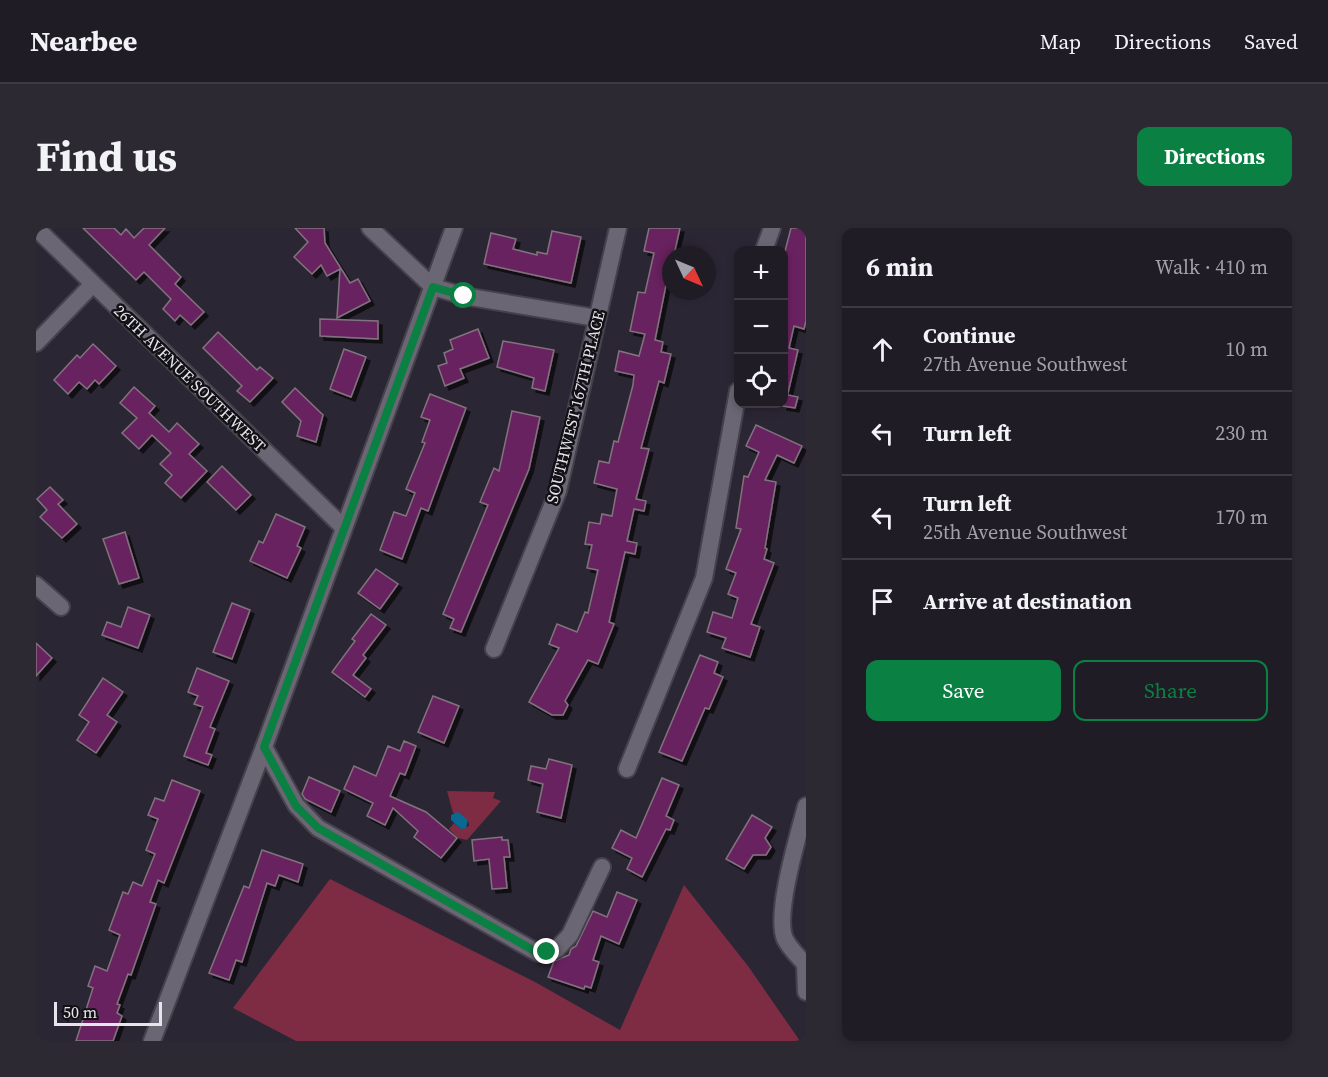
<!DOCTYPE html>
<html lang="en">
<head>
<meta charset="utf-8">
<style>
	:root { --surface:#201c26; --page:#2d2932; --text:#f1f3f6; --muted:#a2a1a7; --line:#3d3a43; --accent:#0b8043 }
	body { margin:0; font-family:"Source Serif 4",serif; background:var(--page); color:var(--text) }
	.controls { position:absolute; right:18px; top:18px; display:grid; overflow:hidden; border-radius:12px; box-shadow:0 3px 9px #0003 }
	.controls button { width:54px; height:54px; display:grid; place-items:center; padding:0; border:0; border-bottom:2px solid var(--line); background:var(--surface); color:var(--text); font:30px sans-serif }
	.compass { position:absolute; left:626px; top:18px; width:54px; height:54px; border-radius:50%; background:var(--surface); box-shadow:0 3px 9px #0003; rotate:134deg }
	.scale { position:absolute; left:18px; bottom:15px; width:108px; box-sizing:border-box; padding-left:6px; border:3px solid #e7e4ec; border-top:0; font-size:16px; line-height:21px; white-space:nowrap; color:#e7e4ec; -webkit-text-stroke:4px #121116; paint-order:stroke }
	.stop { position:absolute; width:18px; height:18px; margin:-14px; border:4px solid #0b8043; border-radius:50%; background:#fff }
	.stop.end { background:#0b8043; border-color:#fff; box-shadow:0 2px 6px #0008 }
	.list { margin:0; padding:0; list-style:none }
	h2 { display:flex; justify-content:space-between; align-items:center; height:78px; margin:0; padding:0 24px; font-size:26px }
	h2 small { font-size:20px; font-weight:400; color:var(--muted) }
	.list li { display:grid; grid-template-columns:39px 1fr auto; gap:18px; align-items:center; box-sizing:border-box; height:84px; padding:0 24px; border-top:2px solid var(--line) }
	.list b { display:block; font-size:22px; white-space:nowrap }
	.list p { margin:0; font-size:20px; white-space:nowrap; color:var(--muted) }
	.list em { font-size:20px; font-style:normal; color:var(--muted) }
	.actions { display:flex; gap:12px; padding:18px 24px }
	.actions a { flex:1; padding:14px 0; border:2px solid var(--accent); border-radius:12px; text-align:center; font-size:21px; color:var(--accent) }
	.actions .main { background:var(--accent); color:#fff }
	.icon { flex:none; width:33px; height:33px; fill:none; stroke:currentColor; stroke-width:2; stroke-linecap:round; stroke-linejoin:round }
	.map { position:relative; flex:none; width:770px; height:813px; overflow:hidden; border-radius:12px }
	header { display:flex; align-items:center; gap:36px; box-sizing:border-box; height:84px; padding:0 30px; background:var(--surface); border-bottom:2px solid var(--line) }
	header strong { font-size:28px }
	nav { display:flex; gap:33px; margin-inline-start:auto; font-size:21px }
	.intro { display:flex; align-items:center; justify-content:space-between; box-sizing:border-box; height:144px; padding:0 36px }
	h1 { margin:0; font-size:42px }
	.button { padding:15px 27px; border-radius:12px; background:var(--accent); color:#fff; font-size:21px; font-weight:700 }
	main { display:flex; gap:36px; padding:0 36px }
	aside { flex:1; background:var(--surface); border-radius:12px; box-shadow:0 3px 9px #0003 }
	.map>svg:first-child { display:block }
	.green { fill:#7e2c43 }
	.water { fill:#0a6992 }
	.building { fill:#692360; stroke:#81737e; stroke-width:1.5; filter:url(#shadow) }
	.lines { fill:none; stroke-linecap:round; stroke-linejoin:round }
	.minor-casing { stroke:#46424c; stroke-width:20 }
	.minor { stroke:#6a6674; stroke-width:16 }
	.route { stroke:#0b8043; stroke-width:8 }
	.labels { text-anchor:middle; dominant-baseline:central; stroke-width:5; stroke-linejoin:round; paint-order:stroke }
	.street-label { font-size:16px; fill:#e7e4ec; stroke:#121116 }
</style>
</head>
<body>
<header>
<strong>Nearbee</strong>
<nav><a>Map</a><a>Directions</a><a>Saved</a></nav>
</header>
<div class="intro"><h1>Find us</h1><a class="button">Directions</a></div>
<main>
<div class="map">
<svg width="770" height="813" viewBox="0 0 770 813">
	<defs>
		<filter id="shadow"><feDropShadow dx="4" dy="4" stdDeviation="0" flood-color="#0009"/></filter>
	</defs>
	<rect width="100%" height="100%" fill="#2b2633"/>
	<!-- green -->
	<g class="green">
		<path d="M411,563L459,564L457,570L465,573L431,612L422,610L413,601L418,595L425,601L433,598L432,592L417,585Z"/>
		<path d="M294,651L499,754L584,802L648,657L712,738L764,813H260L197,780Z"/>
	</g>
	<!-- water -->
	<path class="water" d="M422,584L432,592L430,600L425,601L415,592V587Z"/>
	<!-- building -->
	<g class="building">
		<path d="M47,0H78L85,7L90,1L98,10L108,0H129L113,17L145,49L139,56L168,84L155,97L144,87L139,93L127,81L135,71L108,44L100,52Z"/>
		<path d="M259,0H288L289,15L314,55L322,51L334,73L301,90L304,41L291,48L285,37L276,46L258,29L272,14Z"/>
		<path d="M613,0H644L638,27H635V48L630,57L619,112L627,114L625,124L635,126L628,155L623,153L605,220L613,221L600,271L610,273L608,283L598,281L591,313L601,315L599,326L589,324L573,394L578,396L562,436L552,432L529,473L532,477L527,487H516L493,474L523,420L513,416L521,396L541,404L549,384L552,385L562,342L551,340L556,317L549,316L553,294L564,296L566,286L576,288L581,261L558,255L563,233L573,235L578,213L582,214L597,157L598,147L579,143L583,123L603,128L609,106L594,103L602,64L609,65L618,25L608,23Z"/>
		<path d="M755,0H770V93L768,101L758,98L753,120L762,122L752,165H747V31Z"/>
		<path d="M516,3L545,9L535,55L448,36L455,5L480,11L477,21L501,27V24L511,26Z"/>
		<path d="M284,91L342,93V111L284,108Z"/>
		<path d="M442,101L453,130L424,141L428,150L409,158L402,138L411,135L408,125L417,121L414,112Z"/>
		<path d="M182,104L221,142L224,139L237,150L214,174L201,163L206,158L167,120Z"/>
		<path d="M467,113L518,122L509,163L496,160L498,150L461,139Z"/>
		<path d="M57,116L80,138L63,156L59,152L51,161L43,154L32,166L18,152L41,127L44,130Z"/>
		<path d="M308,121L330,129L315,169L294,161Z"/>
		<path d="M98,159L119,178L113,185L133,204L141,195L163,216L153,226L171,243L145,270L129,255L136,247L124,236L135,225L116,207L103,221L86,205L101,190L84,175Z"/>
		<path d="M259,160L287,187L280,214L261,208L265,193L246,174Z"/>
		<path d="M394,166L430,180L392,283L385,280L366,331L344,322L358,284L370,288L379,265L370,261L389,215L386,214L394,192L385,189Z"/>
		<path d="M747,166L762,169L759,180L747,178Z"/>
		<path d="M476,183L504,189L493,241L425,404L414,400L418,391L407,386L452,277L444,274L458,240L463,243Z"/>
		<path d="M720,197L766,218L758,235L741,227L729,252L740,254L729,320L731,321L728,331L738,335L715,396L724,399L714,429L686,420L690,410L671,404L677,384L696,390L702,370L692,366L700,345L690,341L705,301L700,300L708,248L712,249L723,224L710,218Z"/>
		<path d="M186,238L215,267L200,282L171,254Z"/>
		<path d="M14,259L27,272L22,276L41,296L26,310L4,289L11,282L1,271Z"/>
		<path d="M240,286L269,299L261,318L265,320L251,350L214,333L223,313L227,315Z"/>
		<path d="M89,304L103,350L83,356L67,311Z"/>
		<path d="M340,341L362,356L344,381L322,365Z"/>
		<path d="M196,375L214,382L196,431L177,424Z"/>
		<path d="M92,379L114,387L102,420L66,407L71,394L85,399Z"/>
		<path d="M335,386L350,397L327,427L330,430L317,447L335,461L329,469L296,444L319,413L316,411Z"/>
		<path d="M0,415L16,430L0,448Z"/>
		<path d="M664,427L682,434L678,445L687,449L673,481L669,480L646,533L623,524Z"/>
		<path d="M161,440L193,453L174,499L179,501L170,525L176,527L172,537L148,528L167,479L158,476L162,468L152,464Z"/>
		<path d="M67,450L87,464L71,487L81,494L60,525L41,512L53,494L43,487Z"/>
		<path d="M397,468L423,478L408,515L382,504Z"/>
		<path d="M368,513L380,518L369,547L364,545L354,568L390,584L421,610L405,630L378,609L382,603L357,580L349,597L331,588L337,575L308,561L318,538L340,548L352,518L364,523Z"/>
		<path d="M513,531L536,537L525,590L501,584L507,556L492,552L495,538L510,541Z"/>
		<path d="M273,549L304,563L295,584L269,571L266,566Z"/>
		<path d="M626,550L643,557L630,588L638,592L634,602L630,601L606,649L591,641L596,630L576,620L585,602L600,610Z"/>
		<path d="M136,552L164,563L128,655L122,652L114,674L120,676L95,747L92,746L81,776L84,777L81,785L86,788L77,813H40L57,760L52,758L59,738L71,743L84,707L73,702L87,664L92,666L97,654L106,658L119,626L110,622L122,591L112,587L119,570L128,573Z"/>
		<path d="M716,587L736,599L729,610L735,619L730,627H717L708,641L690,631Z"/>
		<path d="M466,609V612H472L474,629H468L471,660L456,661L453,631L438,633L436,612Z"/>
		<path d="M226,622L267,636L262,654L243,647L239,658L231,655L206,734L200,732L193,752L173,745L208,658L213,660Z"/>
		<path d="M581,664L601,672L583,716L565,708L557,732L563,734L555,760L549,758L548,761L512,749L518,733L533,727L535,721L540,718L557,683L571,689Z"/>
	</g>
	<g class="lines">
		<defs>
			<g id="minor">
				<path d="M0,0L307,299"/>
				<path d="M334,0L397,59L428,68L561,90"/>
				<path d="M728,22L736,0"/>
				<path d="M0,115L57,56"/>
				<path d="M0,357L25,379"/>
				<path d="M458,421L522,263L582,0"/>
				<path d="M228,519L260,577L282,600L502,725L520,722L534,707L566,639"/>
				<path d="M591,541L668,350L702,163"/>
				<path d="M769,736C762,728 754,721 749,711C738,686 763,605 770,578"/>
				<path d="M769,736L770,764"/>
				<path d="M116,813L228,519L418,0"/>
			</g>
		</defs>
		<!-- minor casing -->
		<use href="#minor" class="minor-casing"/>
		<!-- minor -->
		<use href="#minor" class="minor"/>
	</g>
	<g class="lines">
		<!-- route -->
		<path class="route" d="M428,68L397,59L228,519L260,578L282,600L502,725L511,724"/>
	</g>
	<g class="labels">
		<!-- street labels -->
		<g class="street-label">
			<text transform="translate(154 150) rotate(44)">26TH AVENUE SOUTHWEST</text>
			<text transform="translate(539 179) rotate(-76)">SOUTHWEST 167TH PLACE</text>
		</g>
	</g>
</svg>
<div class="controls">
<button>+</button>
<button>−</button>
<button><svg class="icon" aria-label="locate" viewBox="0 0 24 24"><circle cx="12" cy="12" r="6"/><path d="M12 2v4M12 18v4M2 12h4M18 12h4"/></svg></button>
</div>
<svg class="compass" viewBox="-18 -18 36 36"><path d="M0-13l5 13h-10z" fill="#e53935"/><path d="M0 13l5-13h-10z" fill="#a2a1a7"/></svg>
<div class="scale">50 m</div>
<div class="stop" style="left:428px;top:68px"></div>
<div class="stop end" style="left:511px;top:724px"></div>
</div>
<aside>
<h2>6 min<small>Walk · 410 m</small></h2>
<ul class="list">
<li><svg class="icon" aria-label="ahead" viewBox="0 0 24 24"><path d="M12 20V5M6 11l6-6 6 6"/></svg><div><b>Continue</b><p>27th Avenue Southwest</p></div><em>10 m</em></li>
<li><svg class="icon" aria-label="left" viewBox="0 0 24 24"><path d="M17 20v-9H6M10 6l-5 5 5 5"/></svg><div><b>Turn left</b></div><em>230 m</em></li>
<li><svg class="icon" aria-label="left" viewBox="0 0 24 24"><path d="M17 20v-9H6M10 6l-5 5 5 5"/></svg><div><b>Turn left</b><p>25th Avenue Southwest</p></div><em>170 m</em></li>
<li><svg class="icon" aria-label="arrive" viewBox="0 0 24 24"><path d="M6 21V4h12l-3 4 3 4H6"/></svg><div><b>Arrive at destination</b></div></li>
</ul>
<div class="actions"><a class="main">Save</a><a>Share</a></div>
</aside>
</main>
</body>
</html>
